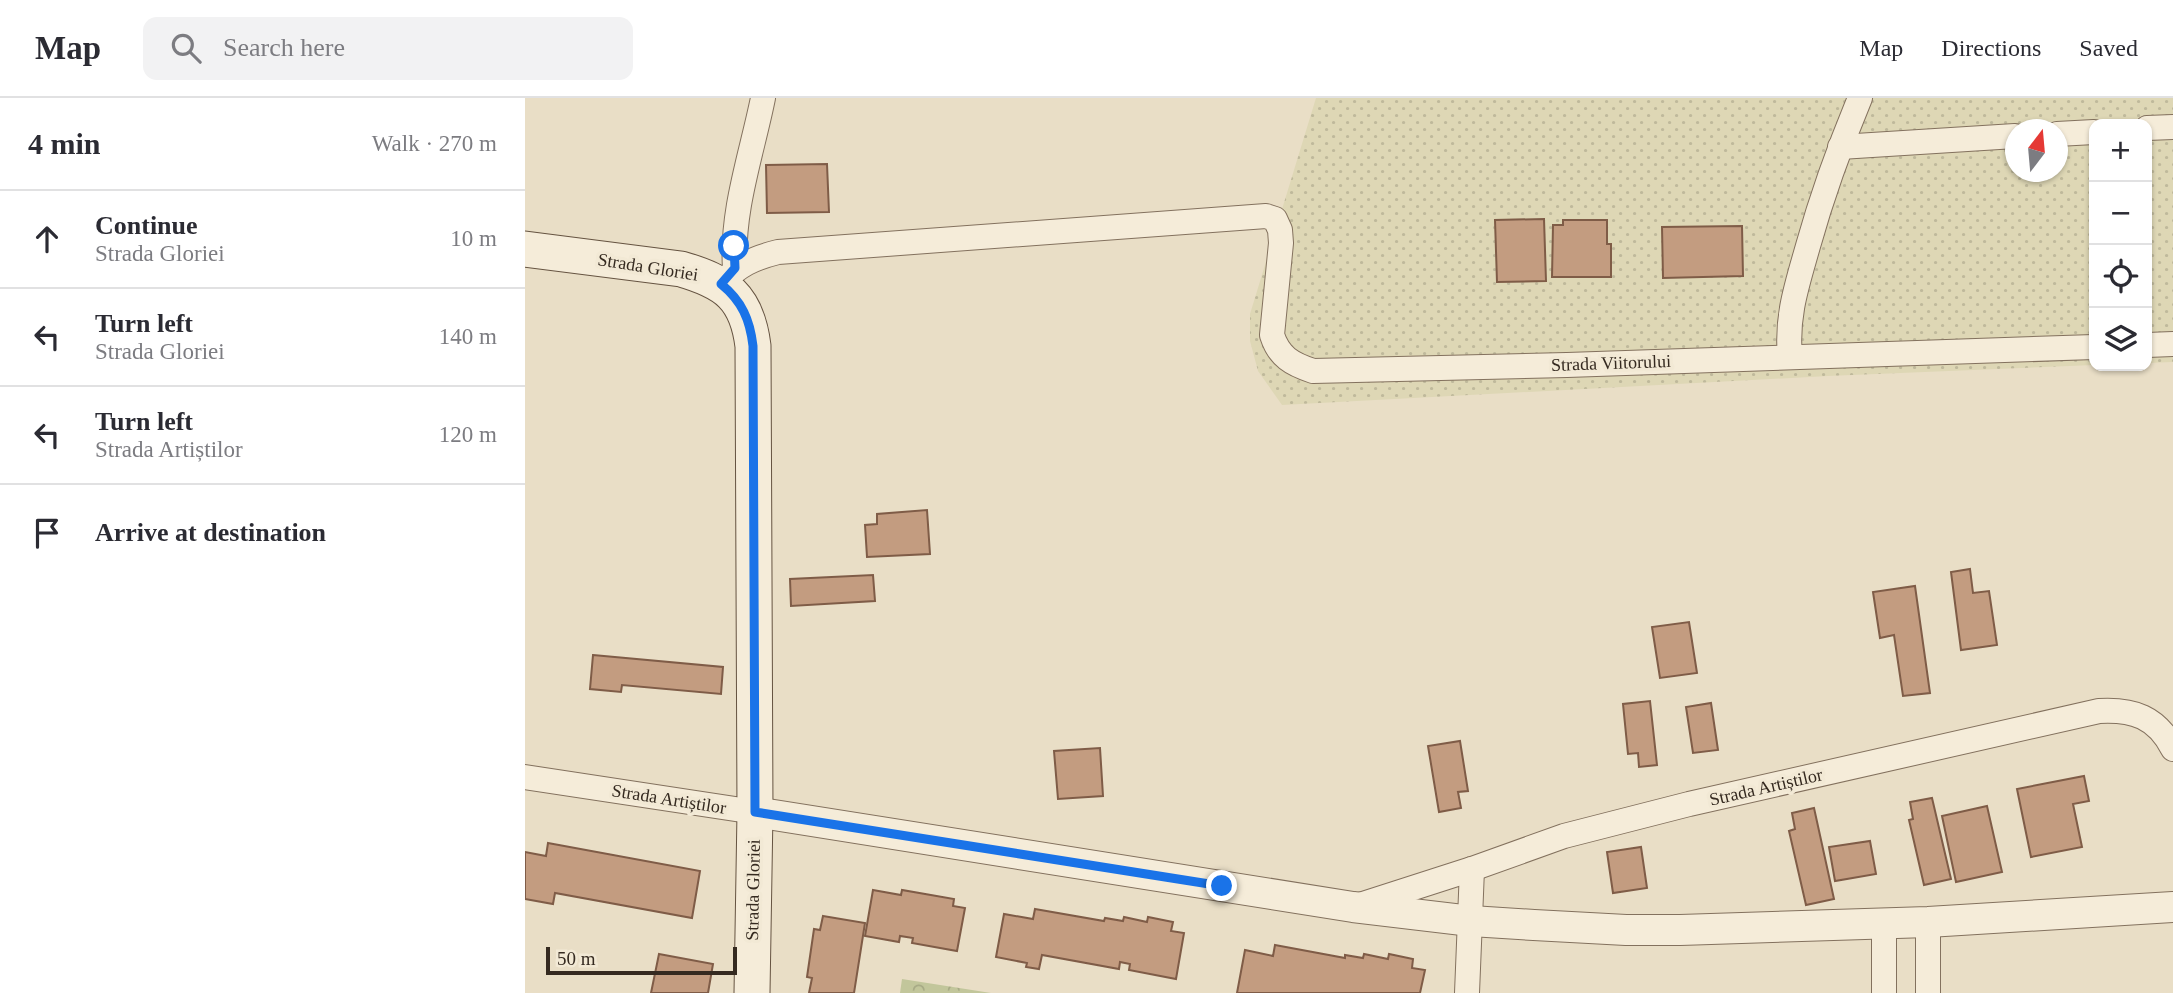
<!DOCTYPE html>
<html lang="en">
<head>
<meta charset="utf-8">
<style>
	:root { --surface:#fff; --page:#f2f2f3; --text:#2b2b33; --muted:#7c7c81; --line:#e1e1e2 }
	body { margin:0; font-family:Georgia,serif; background:var(--page); color:var(--text) }
	.controls { position:absolute; right:21px; top:21px; display:grid; overflow:hidden; border-radius:14px; box-shadow:0 2px 5px #0004 }
	.controls button { width:63px; height:63px; display:grid; place-items:center; padding:0; border:0; border-bottom:2px solid var(--line); background:var(--surface); color:var(--text); font:35px sans-serif }
	.compass { position:absolute; left:1480px; top:21px; width:63px; height:63px; border-radius:50%; background:var(--surface); box-shadow:0 2px 5px #0004; rotate:16deg }
	.scale { position:absolute; left:21px; bottom:18px; width:191px; box-sizing:border-box; padding-left:7px; border:4px solid #352a20; border-top:0; font-size:19px; line-height:24px; white-space:nowrap; color:#352a20; -webkit-text-stroke:5px #f2e9d5; paint-order:stroke }
	.stop { position:absolute; width:21px; height:21px; margin:-16px; border:5px solid #1a73e8; border-radius:50%; background:#fff }
	.stop.end { background:#1a73e8; border-color:#fff; box-shadow:0 2px 7px #0008 }
	.list { margin:0; padding:0; list-style:none }
	h2 { display:flex; justify-content:space-between; align-items:center; height:91px; margin:0; padding:0 28px; font-size:30px }
	h2 small { font-size:23px; font-weight:400; color:var(--muted) }
	.list li { display:grid; grid-template-columns:46px 1fr auto; gap:21px; align-items:center; box-sizing:border-box; height:98px; padding:0 28px; border-top:2px solid var(--line) }
	.list b { display:block; font-size:26px; white-space:nowrap }
	.list p { margin:0; font-size:23px; white-space:nowrap; color:var(--muted) }
	.list em { font-size:23px; font-style:normal; color:var(--muted) }
	.icon { flex:none; width:38px; height:38px; fill:none; stroke:currentColor; stroke-width:2; stroke-linecap:round; stroke-linejoin:round }
	.map { position:relative; flex:none; width:1648px; height:895px; overflow:hidden }
	header { display:flex; align-items:center; gap:42px; box-sizing:border-box; height:98px; padding:0 35px; background:var(--surface); border-bottom:2px solid var(--line) }
	header strong { font-size:33px }
	nav { display:flex; gap:38px; margin-inline-start:auto; font-size:24px }
	.search { width:490px; height:63px; background:var(--page); display:flex; align-items:center; gap:18px; box-sizing:border-box; padding:0 24px; border-radius:14px; color:var(--muted); font-size:26px }
	main { display:flex }
	aside { flex:1; background:var(--surface) }
	.map>svg:first-child { display:block }
	.farmland { fill:url(#farmland-dots); fill-rule:evenodd }
	.park { fill:url(#park-crowns) }
	.building { fill:#c39c80; stroke:#7f5c47; stroke-width:2 }
	.lines { fill:none; stroke-linecap:round; stroke-linejoin:round }
	.minor-casing { stroke:#83715e; stroke-width:26 }
	.tertiary-casing { stroke:#83715e; stroke-width:32 }
	.secondary-casing { stroke:#655341; stroke-width:37 }
	.minor { stroke:#f5ecd9; stroke-width:24 }
	.tertiary { stroke:#f5ecd9; stroke-width:30 }
	.secondary { stroke:#f5ecd9; stroke-width:35 }
	.route { stroke:#1a73e8; stroke-width:9 }
	.labels { text-anchor:middle; dominant-baseline:central; stroke-width:7; stroke-linejoin:round; paint-order:stroke }
	.street-label { font-size:18px; fill:#352a20; stroke:#f2e9d5 }
</style>
</head>
<body>
<header>
<strong>Map</strong>
<div class="search"><svg class="icon" aria-label="search" viewBox="0 0 24 24"><circle cx="10" cy="10" r="6"/><path d="M15 15l6 6"/></svg>Search here</div>
<nav><a>Map</a><a>Directions</a><a>Saved</a></nav>
</header>
<main>
<aside>
<h2>4 min<small>Walk · 270 m</small></h2>
<ul class="list">
<li><svg class="icon" aria-label="ahead" viewBox="0 0 24 24"><path d="M12 20V5M6 11l6-6 6 6"/></svg><div><b>Continue</b><p>Strada Gloriei</p></div><em>10 m</em></li>
<li><svg class="icon" aria-label="left" viewBox="0 0 24 24"><path d="M17 20v-9H6M10 6l-5 5 5 5"/></svg><div><b>Turn left</b><p>Strada Gloriei</p></div><em>140 m</em></li>
<li><svg class="icon" aria-label="left" viewBox="0 0 24 24"><path d="M17 20v-9H6M10 6l-5 5 5 5"/></svg><div><b>Turn left</b><p>Strada Artiștilor</p></div><em>120 m</em></li>
<li><svg class="icon" aria-label="arrive" viewBox="0 0 24 24"><path d="M6 21V4h12l-3 4 3 4H6"/></svg><div><b>Arrive at destination</b></div></li>
</ul>
</aside>
<div class="map">
<svg width="1648" height="895" viewBox="0 0 1648 895">
	<defs>
		<pattern id="farmland-dots" width="8" height="8" patternUnits="userSpaceOnUse" patternTransform="scale(1.75)"><rect width="8" height="8" fill="#ded7b5"/><path d="M2 2h.1M6 6h.1" fill="none" stroke="#bfb99b" stroke-width="1.8" stroke-linecap="round"/></pattern>
		<pattern id="park-crowns" width="20" height="18" patternUnits="userSpaceOnUse" patternTransform="scale(1.75)"><rect width="20" height="18" fill="#c2c69b"/><path d="M2 6a3 3 0 1 1 6 0M12 15a3 3 0 1 1 6 0" fill="none" stroke="#a7aa85"/></pattern>
	</defs>
	<rect width="100%" height="100%" fill="#e9dec6"/>
	<!-- farmland -->
	<path class="farmland" d="M791,0H1648V264L1622,265V26H1569V267L1303,278L757,307L733,273L725,243V216ZM1490,32H1532V74H1490Z"/>
	<!-- park -->
	<path class="park" d="M377,881L466,895H375Z"/>
	<!-- building -->
	<g class="building">
		<path d="M302,66L304,114L242,115L241,67Z"/>
		<path d="M1019,121L1021,183L972,184L970,122Z"/>
		<path d="M1038,122H1082V146H1086V179H1027L1028,127H1038Z"/>
		<path d="M1217,128L1218,178L1138,180L1137,129Z"/>
		<path d="M402,412L405,456L342,459L340,427L352,426V416Z"/>
		<path d="M1445,471L1448,495L1464,493L1472,547L1436,552L1426,474Z"/>
		<path d="M348,477L350,503L266,508L265,481Z"/>
		<path d="M1390,488L1405,595L1378,598L1369,537L1355,540L1348,494Z"/>
		<path d="M1164,524L1172,575L1135,580L1127,529Z"/>
		<path d="M68,557L198,569L196,596L97,587L96,594L65,591Z"/>
		<path d="M1125,603L1132,667L1114,669L1113,655L1103,656L1098,606Z"/>
		<path d="M1186,605L1193,652L1168,655L1161,609Z"/>
		<path d="M935,643L943,693L933,694L936,710L914,714L903,648Z"/>
		<path d="M575,650L578,698L533,701L529,653Z"/>
		<path d="M1559,678L1564,703L1548,706L1557,749L1506,759L1492,691Z"/>
		<path d="M1407,700L1426,781L1399,787L1384,722L1388,721L1385,704Z"/>
		<path d="M1462,708L1477,774L1431,784L1417,718Z"/>
		<path d="M1289,710L1309,801L1281,807L1264,733L1270,731L1267,715Z"/>
		<path d="M1345,743L1351,776L1310,783L1304,749Z"/>
		<path d="M23,745L175,773L167,820L30,795L28,806L0,801V754L21,758Z"/>
		<path d="M1116,749L1122,790L1088,795L1082,754Z"/>
		<path d="M348,792L376,797L377,792L429,801L428,808L440,810L432,853L387,845L388,840L375,838L374,844L340,838Z"/>
		<path d="M510,811L579,823L580,820L598,823L599,819L622,824L623,819L648,824L646,833L659,835L651,881L604,872L605,866L595,864L594,871L517,857L514,871L501,869L502,865L471,859L479,816L508,821Z"/>
		<path d="M298,818L340,825L329,895H284L287,880L282,879L289,831L295,832Z"/>
		<path d="M750,847L820,860V857L838,860L839,856L863,861L864,856L888,861L887,870L900,872L895,895H712L720,852L748,858Z"/>
		<path d="M134,856L188,866L183,895H126Z"/>
	</g>
	<g class="lines">
		<defs>
			<g id="minor">
				<path d="M1622,30L1648,29"/>
				<path d="M1532,36L1569,34"/>
				<path d="M1315,49L1490,38"/>
				<path d="M210,170C206,113 227,55 238,0"/>
				<path d="M196,186C213,167 229,160 253,154L741,118L750,121L755,132L756,145L747,237C754,259 767,266 788,273L1042,267L1569,249"/>
				<path d="M1622,247L1648,246"/>
				<path d="M1265,259C1261,218 1272,187 1283,148C1297,98 1315,48 1335,0"/>
				<path d="M0,679L230,714"/>
				<path d="M832,808L947,771L1039,738L1164,706L1574,613C1608,611 1632,619 1648,651"/>
				<path d="M1403,824V895"/>
				<path d="M1359,826V895"/>
				<path d="M942,895L947,771"/>
			</g>
			<path id="tertiary" d="M230,714L828,809L946,823L1009,827L1101,832H1155L1403,824L1648,809"/>
			<path id="secondary" d="M0,151L156,171C201,184 222,199 228,248L230,714L227,895"/>
		</defs>
		<!-- minor casing -->
		<use href="#minor" class="minor-casing"/>
		<!-- tertiary casing -->
		<use href="#tertiary" class="tertiary-casing"/>
		<!-- secondary casing -->
		<use href="#secondary" class="secondary-casing"/>
		<!-- minor -->
		<use href="#minor" class="minor"/>
		<!-- tertiary -->
		<use href="#tertiary" class="tertiary"/>
		<!-- secondary -->
		<use href="#secondary" class="secondary"/>
	</g>
	<g class="lines">
		<!-- route -->
		<path class="route" d="M209,148L210,170L196,186C217,203 225,222 228,248L230,714L697,788"/>
	</g>
	<g class="labels">
		<!-- street labels -->
		<g class="street-label">
			<text transform="translate(123 169) rotate(9)">Strada Gloriei</text>
			<text transform="translate(1086 265) rotate(-2)">Strada Viitorului</text>
			<text transform="translate(1241 689) rotate(-13)">Strada Artiștilor</text>
			<text transform="translate(144 701) rotate(9)">Strada Artiștilor</text>
			<text transform="translate(228 792) rotate(-89)">Strada Gloriei</text>
		</g>
	</g>
</svg>
<div class="controls">
<button>+</button>
<button>−</button>
<button><svg class="icon" aria-label="locate" viewBox="0 0 24 24"><circle cx="12" cy="12" r="6"/><path d="M12 2v4M12 18v4M2 12h4M18 12h4"/></svg></button>
<button><svg class="icon" aria-label="layers" viewBox="0 0 24 24"><path d="M12 4l9 5-9 5-9-5zM3 14l9 5 9-5"/></svg></button>
</div>
<svg class="compass" viewBox="-18 -18 36 36"><path d="M0-13l5 13h-10z" fill="#e53935"/><path d="M0 13l5-13h-10z" fill="#7c7c81"/></svg>
<div class="scale">50 m</div>
<div class="stop" style="left:209px;top:148px"></div>
<div class="stop end" style="left:697px;top:788px"></div>
</div>
</main>
</body>
</html>
